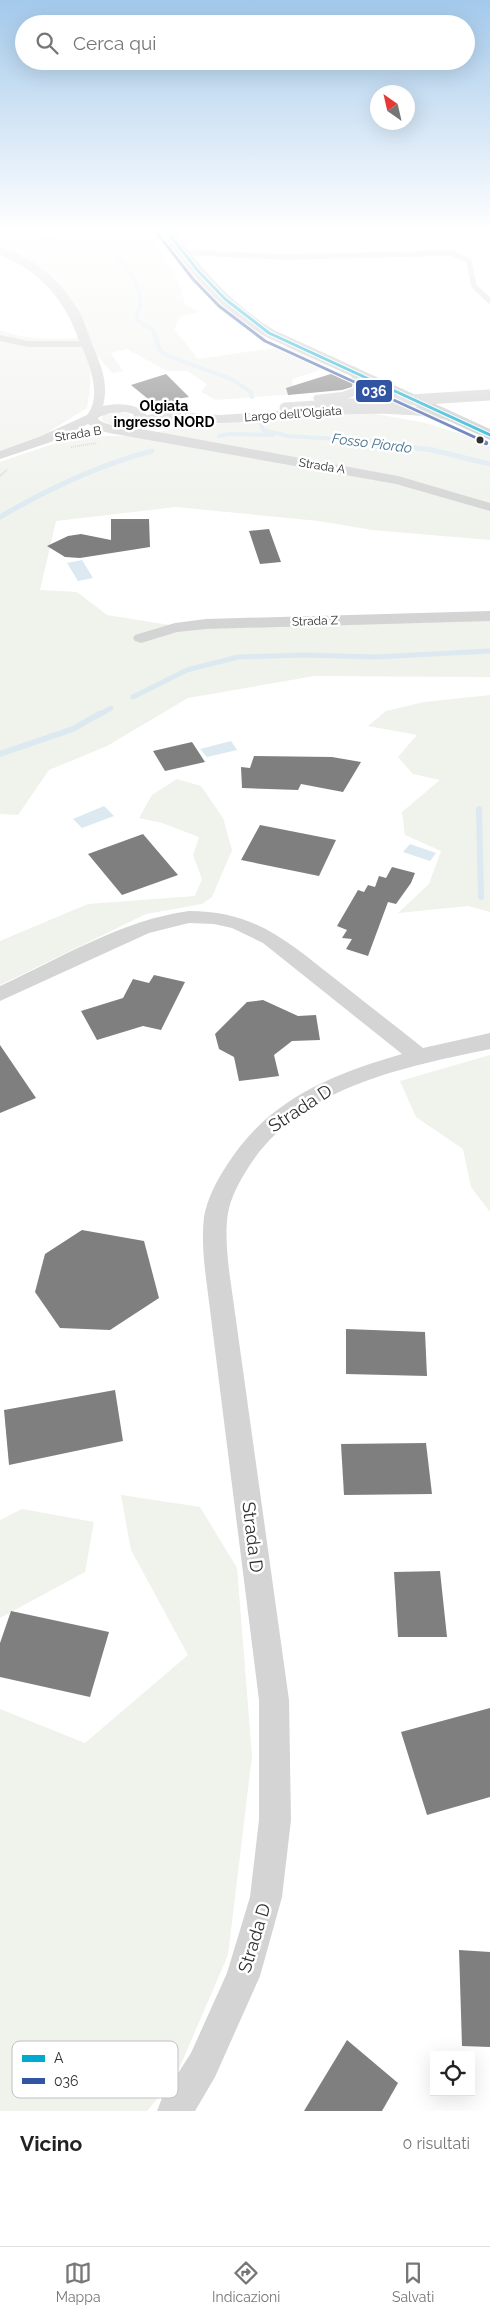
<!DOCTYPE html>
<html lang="it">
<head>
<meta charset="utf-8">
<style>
	:root { --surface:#fff; --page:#f6f6f6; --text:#222; --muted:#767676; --line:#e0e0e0; --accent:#787878 }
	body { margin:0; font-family:Raleway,sans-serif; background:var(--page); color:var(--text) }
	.controls { position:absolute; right:15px; bottom:15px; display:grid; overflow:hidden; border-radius:0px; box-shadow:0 5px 20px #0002 }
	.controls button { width:45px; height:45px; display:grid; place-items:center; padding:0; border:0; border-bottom:1px solid var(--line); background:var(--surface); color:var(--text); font:25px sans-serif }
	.compass { position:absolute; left:370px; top:85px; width:45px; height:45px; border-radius:50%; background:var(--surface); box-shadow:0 5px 20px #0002; rotate:326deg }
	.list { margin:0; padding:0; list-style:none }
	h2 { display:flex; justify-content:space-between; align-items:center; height:65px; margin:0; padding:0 20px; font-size:21px }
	h2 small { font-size:16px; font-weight:400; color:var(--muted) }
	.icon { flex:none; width:28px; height:28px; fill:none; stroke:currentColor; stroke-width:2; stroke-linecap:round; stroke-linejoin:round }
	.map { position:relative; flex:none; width:490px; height:2111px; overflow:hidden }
	.search { position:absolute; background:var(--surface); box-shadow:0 5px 20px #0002; left:15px; right:15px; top:15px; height:55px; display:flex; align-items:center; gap:12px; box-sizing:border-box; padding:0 18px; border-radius:28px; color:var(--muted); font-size:19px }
	.sheet { height:135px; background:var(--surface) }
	nav { display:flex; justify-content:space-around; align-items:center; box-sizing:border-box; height:70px; border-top:1px solid var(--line); background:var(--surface); font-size:14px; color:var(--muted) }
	nav a { display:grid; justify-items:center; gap:2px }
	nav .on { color:var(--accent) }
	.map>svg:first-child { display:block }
	.green { fill:#f0f2ec }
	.water { fill:#dce9f0 }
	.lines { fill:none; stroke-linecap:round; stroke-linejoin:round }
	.stream-far2 { stroke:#dce9f0; stroke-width:4 }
	.stream-far1 { stroke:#dce9f0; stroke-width:5 }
	.stream { stroke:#dce9f0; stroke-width:6 }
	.building { fill:#7f7f7f }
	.path { stroke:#d3d3d3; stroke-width:2; stroke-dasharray:1 1; stroke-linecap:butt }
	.lane { stroke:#d4d4d4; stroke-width:5.5 }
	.street { fill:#d4d4d4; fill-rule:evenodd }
	.primary { fill:#c8c8c8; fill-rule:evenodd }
	.street-bridge { stroke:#d4d4d4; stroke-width:11 }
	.bus-1-casing { stroke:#fff; stroke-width:5 }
	.bus-2-far1-casing { stroke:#fff; stroke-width:5 }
	.bus-2-casing { stroke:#fff; stroke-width:7 }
	.bus-1 { stroke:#00a9ce; stroke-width:3 }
	.bus-2-far1 { stroke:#3155a3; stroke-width:3 }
	.bus-2 { stroke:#3155a3; stroke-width:4.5 }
	.bus-dot { fill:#303030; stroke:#fff; stroke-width:2 }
	.labels { text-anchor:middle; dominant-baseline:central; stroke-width:5; stroke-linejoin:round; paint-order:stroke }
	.far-street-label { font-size:12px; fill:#303030; stroke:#fff }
	.far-neighbourhood-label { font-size:14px; font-weight:bold; fill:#000; stroke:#fff }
	.far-water-label { font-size:14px; font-style:italic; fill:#44718c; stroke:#fff }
	.near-street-label { font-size:18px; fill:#303030; stroke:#fff }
	.key { fill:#fff; stroke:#c1c1c1; stroke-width:1 }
	.key-label { font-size:14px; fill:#303030 }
	.line-badge { stroke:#fff; stroke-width:2 }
	.badge-label { font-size:14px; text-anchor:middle; font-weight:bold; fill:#fff }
</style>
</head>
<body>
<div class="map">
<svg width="490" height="2111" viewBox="0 0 490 2111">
	<rect width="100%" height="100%" fill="#fff"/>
	<!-- green -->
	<g class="green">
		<path d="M0,228H60L94,233L143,228C160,252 180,274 185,304L200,312L181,316L174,329L198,359L288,346L330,367L292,379L295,394L216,400L201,392L207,384L187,371H167L127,349L111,353L123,371L112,373L91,348L86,323L60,289L0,249Z"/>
		<path d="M0,330C25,340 51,339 77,338C93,363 92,380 87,408L45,434L0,451Z"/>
		<path d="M120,412L129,414L132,418C126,427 109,427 101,419L105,414Z"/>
		<path d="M371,413L426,423L490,443V540L372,530L319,521L176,507L56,521L40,590L77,592L107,615L182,627L490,616V677L314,676L188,698L107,746L49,770L18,815L0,814V462L59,442L97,436H131L209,424Z"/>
		<path d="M490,695V912L468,906L398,913L429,884L441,851L405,835L402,812L440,780L413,774L398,757L417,735L368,726L386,711L424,702Z"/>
		<path d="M177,779L201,786L223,818L232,850L212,897L202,904L146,914L0,985V941L88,904L195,896L202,879L193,855L199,837L162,823L139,818L152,795Z"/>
		<path d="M490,1055V1212L471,1187L463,1149L416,1117L400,1081Z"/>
		<path d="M121,1495L200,1507L237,1568L252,1756L228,1955L175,2078L147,2111H0V1709L85,1743L188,1655L131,1550Z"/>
		<path d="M22,1509L94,1522L85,1572L0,1618V1520Z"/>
	</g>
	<!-- water -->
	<g class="water">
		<path d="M82,560L93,578L78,581L67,563Z"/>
		<path d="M231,741L237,750L207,757L200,749Z"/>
		<path d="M104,806L114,816L82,828L73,819Z"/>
		<path d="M410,844L436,853L430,861L403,852Z"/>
	</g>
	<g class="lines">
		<!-- stream-far2 -->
		<g class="stream-far2">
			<path d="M0,231L12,235L105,244C121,262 142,278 140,305C139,311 136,313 137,320L153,330L160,350L166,355L231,379L251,392L252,397"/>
			<path d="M260,421L263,430L288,436L370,441"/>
			<path d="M219,436L229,434L273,435"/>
		</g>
		<!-- stream-far1 -->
		<g class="stream-far1">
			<path d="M357,440L432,450L490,464"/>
			<path d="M0,517C48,489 98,465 152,451"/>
			<path d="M133,697L187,670L238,657L304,655L376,657L490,651"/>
			<path d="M97,716L111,708"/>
		</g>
		<!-- stream -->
		<g class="stream">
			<path d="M0,754L73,729L99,714"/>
			<path d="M479,809L481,897"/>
		</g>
	</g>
	<!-- building -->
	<g class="building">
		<path d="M337,372L350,379L353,382L352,387L342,390L288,395L286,388Z"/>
		<path d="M166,374L189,397L176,399L169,408H159L131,385Z"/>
		<path d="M111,519H149L150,547L80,558L65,557L47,546L68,536L81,534L111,540Z"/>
		<path d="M269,529L281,562L260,564L249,531Z"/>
		<path d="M192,742L205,762L165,771L153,751Z"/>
		<path d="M254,756L332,757L361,762L343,792L301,784L298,790L242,788L241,767L250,768Z"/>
		<path d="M260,825L336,840L319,876L241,860Z"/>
		<path d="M143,834L178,875L122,895L88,854Z"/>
		<path d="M392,867L415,873L411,883L396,904L388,902L368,956L346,949L352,939L342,938L347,930L337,926L358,890L364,892L368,885L375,887L379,876L386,878Z"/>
		<path d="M154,975L185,982L161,1030L143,1026L97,1040L81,1011L123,998L133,979L149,983Z"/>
		<path d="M263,1000L298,1016L316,1015L320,1040L292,1041L274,1055L279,1076L239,1081L234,1057L219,1049L215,1034L247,1002Z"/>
		<path d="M0,1045L36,1098L0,1113Z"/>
		<path d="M82,1230L144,1241L159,1298L110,1330L60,1328L35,1292L45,1254Z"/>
		<path d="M346,1329L425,1332L427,1376L346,1374Z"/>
		<path d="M115,1390L123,1441L9,1465L4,1410Z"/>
		<path d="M426,1443L432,1494L344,1495L341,1444Z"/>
		<path d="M440,1571L447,1637H398L394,1572Z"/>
		<path d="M11,1611L109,1632L90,1697L0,1677V1643Z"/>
		<path d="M490,1708V1797L427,1815L401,1732Z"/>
		<path d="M459,1950L490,1952V2047L462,2046Z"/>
		<path d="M347,2040L398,2083L382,2111H304Z"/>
	</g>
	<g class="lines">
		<!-- path -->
		<g class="path">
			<path d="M71,447L97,443"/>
			<path d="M0,476L7,470"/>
		</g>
		<!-- lane -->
		<path class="lane" d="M183,252L283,257L452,253L469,261L474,286L490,301"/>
		<!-- street -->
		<g class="street">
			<path d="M0,248C34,256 65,285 81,315C86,324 88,334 92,344C101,365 109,383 103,406C118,403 137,403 147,415L174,412L219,415L376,405L423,407L456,414L458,417L452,421C376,405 298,420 221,423C202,423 163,415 146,423C143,425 140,427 136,428L398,476L490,503V511L396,484L109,433L98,430L88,424L51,442L0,459V451L41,436L87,415C102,396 90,367 82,347H28L0,341V335L28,341H79C66,301 40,271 0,255ZM125,412L133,414L135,419C124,426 109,428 98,419L99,417L110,413Z"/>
			<path d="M352,366L356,367L367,382L362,393L344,400L315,401L313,398L315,395L342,392L353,388L355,382L346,370Z"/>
			<path d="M490,611V621L206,629L177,632L141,643L135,641L133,638L135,635L175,623L206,619Z"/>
			<path d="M189,911C256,911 288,942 338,981C366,1003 394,1025 423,1048L490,1033V1049C404,1067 299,1087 248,1168C239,1182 231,1197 228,1213C225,1232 227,1251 229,1270L289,1700L291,1820L282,1897L260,1976L215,2077L195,2111H157L162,2098L191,2053L227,1973L250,1897L259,1820V1700L205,1270C203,1252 202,1234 204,1217C207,1199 217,1180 227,1165C268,1100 330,1075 402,1054L263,943L232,928L214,924L189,923L149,933L0,1001V986C61,958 122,920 189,911Z"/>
		</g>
		<!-- primary -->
		<path class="primary" d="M158,228H171C201,267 231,304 274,330L490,429V440L264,336C219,310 187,270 158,228Z"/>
		<!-- street-bridge -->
		<path class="street-bridge" d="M285,408L489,395"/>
		<defs>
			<path id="bus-1" d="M164,228L199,272L225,299L269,333L490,435"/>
			<path id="bus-2-far1" d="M157,233L193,279L219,306L265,341L483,441"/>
			<path id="bus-2" d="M480,440L486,443"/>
		</defs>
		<!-- bus-1 casing -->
		<use href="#bus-1" class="bus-1-casing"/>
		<!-- bus-2-far1 casing -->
		<use href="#bus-2-far1" class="bus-2-far1-casing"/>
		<!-- bus-2 casing -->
		<use href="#bus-2" class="bus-2-casing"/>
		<!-- bus-1 -->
		<use href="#bus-1" class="bus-1"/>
		<!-- bus-2-far1 -->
		<use href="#bus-2-far1" class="bus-2-far1"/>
		<!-- bus-2 -->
		<use href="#bus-2" class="bus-2"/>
	</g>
	<!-- sky -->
	<linearGradient id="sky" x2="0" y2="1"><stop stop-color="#a3c9eb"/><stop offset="0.44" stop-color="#fff"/><stop offset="1" stop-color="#fff" stop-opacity="0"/></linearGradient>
	<rect width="490" height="524" fill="url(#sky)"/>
	<!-- markers -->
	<circle class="bus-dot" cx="480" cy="440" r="4.5"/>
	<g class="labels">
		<!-- far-street labels -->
		<g class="far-street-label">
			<text transform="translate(293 414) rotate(-4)">Largo dell'Olgiata</text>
			<text transform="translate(78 434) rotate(-9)">Strada B</text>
			<text transform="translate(322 466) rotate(9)">Strada A</text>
			<text transform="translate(315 621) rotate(-2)">Strada Z</text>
		</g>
		<!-- far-neighbourhood labels -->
		<g class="far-neighbourhood-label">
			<text x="164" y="406">Olgiata<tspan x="164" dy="16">ingresso NORD</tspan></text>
		</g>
		<!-- far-water labels -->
		<g class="far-water-label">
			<text transform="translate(372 443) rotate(7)">Fosso Piordo</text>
		</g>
		<!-- near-street labels -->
		<g class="near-street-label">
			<text transform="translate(300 1108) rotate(-33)">Strada D</text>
			<text transform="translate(253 1537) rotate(83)">Strada D</text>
			<text transform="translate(254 1938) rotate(-73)">Strada D</text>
		</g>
	</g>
	<!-- legend -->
	<rect x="12" y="2041" width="166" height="57" rx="8" class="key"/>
	<rect x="22" y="2055" width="23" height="7" fill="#00a9ce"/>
	<rect x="22" y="2078" width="23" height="6" fill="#3155a3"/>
	<g class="key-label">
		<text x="54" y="2063">A</text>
		<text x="54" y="2086">036</text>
	</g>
	<rect class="line-badge" x="355" y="379" width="38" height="24" rx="5" fill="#3155a3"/>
	<g class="badge-label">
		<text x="374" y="396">036</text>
	</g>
</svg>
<div class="controls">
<button><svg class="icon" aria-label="locate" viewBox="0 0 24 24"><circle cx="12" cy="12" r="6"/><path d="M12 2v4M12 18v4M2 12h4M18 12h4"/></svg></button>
</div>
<svg class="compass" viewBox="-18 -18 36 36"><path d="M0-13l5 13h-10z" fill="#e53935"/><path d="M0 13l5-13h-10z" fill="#767676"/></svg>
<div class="search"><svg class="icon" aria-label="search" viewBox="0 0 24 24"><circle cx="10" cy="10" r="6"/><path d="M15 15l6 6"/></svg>Cerca qui</div>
</div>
<section class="sheet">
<h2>Vicino<small>0 risultati</small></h2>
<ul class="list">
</ul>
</section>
<nav>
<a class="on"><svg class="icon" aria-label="map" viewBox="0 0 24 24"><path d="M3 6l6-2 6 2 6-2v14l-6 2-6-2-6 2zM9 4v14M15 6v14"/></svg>Mappa</a>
<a><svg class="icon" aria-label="directions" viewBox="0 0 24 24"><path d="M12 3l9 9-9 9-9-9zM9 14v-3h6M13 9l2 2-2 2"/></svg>Indicazioni</a>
<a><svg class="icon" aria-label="saved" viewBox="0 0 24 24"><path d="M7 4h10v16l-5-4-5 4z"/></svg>Salvati</a>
</nav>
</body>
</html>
